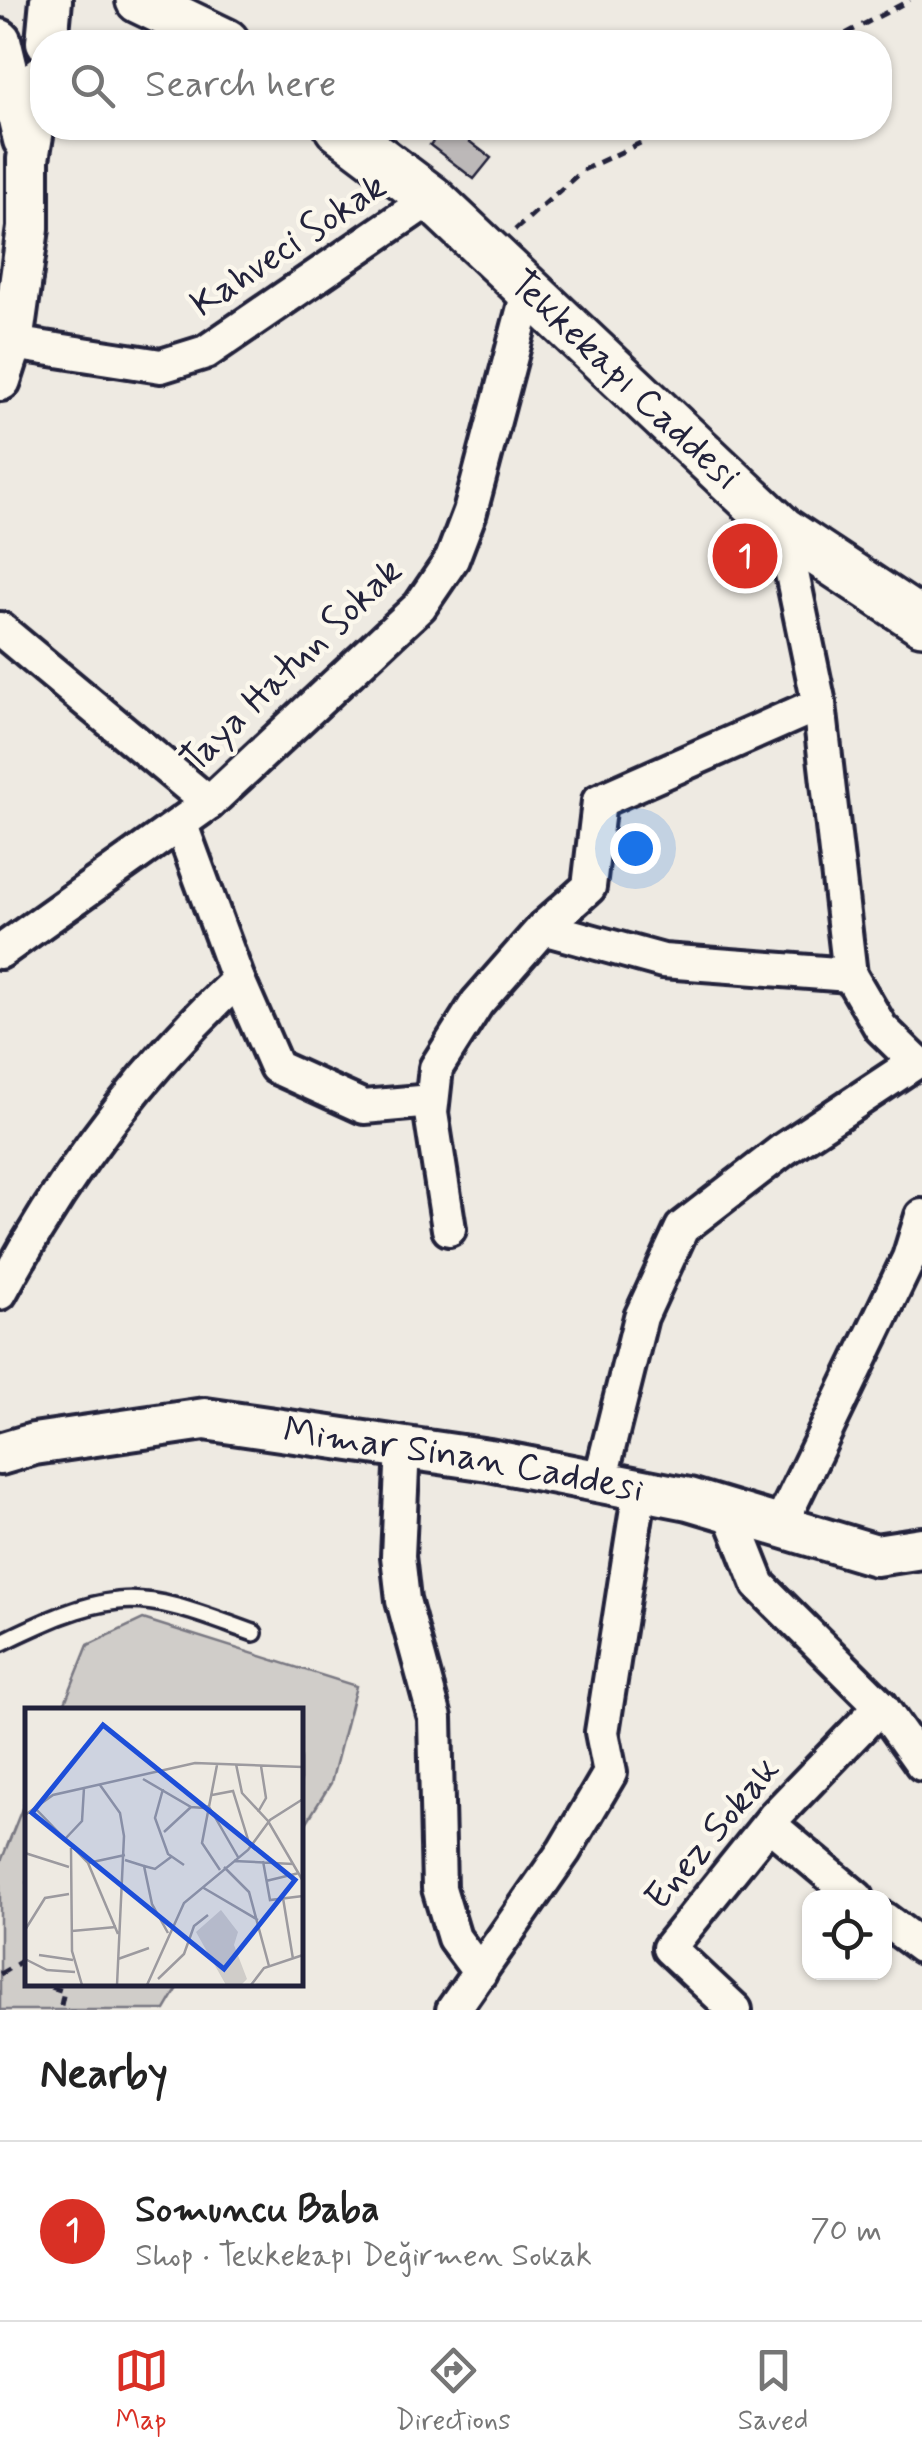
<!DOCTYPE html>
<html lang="en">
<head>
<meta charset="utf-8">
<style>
	:root { --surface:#fff; --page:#f2f2f2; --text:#222; --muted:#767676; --line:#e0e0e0; --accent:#d93025 }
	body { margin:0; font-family:Mynerve,sans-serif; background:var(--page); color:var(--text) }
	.controls { position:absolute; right:30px; bottom:30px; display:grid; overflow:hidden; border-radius:20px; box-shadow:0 2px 8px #0004 }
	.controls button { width:90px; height:90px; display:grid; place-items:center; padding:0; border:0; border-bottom:2px solid var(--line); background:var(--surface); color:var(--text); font:50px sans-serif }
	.you { position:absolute; left:635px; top:848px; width:35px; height:35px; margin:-25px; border:8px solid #fff; border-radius:50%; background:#1a73e8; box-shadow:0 0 0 15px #1a73e833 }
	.badge { display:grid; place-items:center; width:65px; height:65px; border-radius:50%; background:var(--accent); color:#fff; font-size:32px; font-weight:700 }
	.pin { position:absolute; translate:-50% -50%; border:5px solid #fff; box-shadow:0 2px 10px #0006 }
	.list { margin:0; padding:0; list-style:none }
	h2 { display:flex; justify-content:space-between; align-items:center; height:130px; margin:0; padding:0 40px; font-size:42px }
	h2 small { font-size:32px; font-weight:400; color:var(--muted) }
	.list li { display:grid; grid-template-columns:65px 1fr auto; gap:30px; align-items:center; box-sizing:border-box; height:180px; padding:0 40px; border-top:2px solid var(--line) }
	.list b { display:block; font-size:38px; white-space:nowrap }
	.list p { margin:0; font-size:32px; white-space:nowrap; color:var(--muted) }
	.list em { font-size:32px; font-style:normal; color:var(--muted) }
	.icon { flex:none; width:55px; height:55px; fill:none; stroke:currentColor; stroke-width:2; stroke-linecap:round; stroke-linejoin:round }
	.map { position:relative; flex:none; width:922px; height:2010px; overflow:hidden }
	.search { position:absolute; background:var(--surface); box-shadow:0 2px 8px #0004; left:30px; right:30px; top:30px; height:110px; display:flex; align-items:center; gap:25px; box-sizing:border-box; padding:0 35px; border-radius:40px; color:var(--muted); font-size:38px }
	.sheet { height:310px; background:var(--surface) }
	nav { display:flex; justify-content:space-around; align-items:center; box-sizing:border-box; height:140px; border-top:2px solid var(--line); background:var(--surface); font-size:28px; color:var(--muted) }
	nav a { display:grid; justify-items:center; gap:5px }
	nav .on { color:var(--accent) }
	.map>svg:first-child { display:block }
	.green { fill:#d0cdc9; stroke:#797882; stroke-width:2.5 }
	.building { fill:#bcb8b8; stroke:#22223b; stroke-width:2.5 }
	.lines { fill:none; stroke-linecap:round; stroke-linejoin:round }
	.service-casing { stroke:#22223b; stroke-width:22 }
	.minor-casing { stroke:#22223b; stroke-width:40 }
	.tertiary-casing { stroke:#22223b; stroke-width:48 }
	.secondary-casing { stroke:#22223b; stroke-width:52 }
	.path { stroke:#22223b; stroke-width:5; stroke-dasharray:10 8; stroke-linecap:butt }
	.service { stroke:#fbf7ec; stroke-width:15 }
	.minor { stroke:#fbf7ec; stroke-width:32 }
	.tertiary { stroke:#fbf7ec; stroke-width:40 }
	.secondary { stroke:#fbf7ec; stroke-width:45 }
	.labels { text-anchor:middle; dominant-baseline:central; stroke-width:9; stroke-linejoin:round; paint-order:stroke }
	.street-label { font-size:38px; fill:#22223b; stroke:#fbf7ec }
	.inset-road { fill:none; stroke:#9c9a9f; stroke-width:2.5 }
	.view { fill:#1d4ed8; fill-opacity:0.15; stroke:#1d4ed8; stroke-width:5 }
	.inset-edge { fill:none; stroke:#22223b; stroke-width:5 }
</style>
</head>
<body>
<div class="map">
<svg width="922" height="2010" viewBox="0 0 922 2010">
	<rect width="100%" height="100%" fill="#eeeae2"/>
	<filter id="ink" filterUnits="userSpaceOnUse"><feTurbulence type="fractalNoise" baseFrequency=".01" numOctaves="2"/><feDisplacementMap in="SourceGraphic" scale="20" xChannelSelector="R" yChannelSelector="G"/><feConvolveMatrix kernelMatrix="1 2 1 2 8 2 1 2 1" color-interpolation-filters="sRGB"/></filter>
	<g filter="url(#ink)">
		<!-- green -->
		<g class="green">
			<path d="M143,1619L356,1686L331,1783L300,1833V1710H62L88,1645Z"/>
			<path d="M27,1796L28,1982L181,1983L165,2010H0V1864Z"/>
		</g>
		<!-- building -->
		<path class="building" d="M443,128H452L491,158L474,179L430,145Z"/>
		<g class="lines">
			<defs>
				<path id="service" d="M0,1643C36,1626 77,1605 118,1601C163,1596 213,1619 254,1633"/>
				<g id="minor">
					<path d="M12,343L161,366L206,352L431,198"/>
					<path d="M783,530L819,704L850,975L881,1028L916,1062"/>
					<path d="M0,629L209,803"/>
					<path d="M543,928L663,961L850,975"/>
					<path d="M0,952L209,803L420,606L452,559L470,512L529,288"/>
					<path d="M238,980L276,1067L364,1107L432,1101"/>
					<path d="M449,1229L431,1113L436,1068L477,1003L543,928L589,887L599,801L819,704"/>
					<path d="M0,1293C63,1176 141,1070 238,980L181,825"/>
					<path d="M403,1447L398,1556L403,1600L435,1718L439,1888L454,1938L480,1973"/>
					<path d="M600,1481L641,1317L682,1228L783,1150L916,1062"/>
					<path d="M730,1512L759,1585L881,1706L922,1764"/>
					<path d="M779,1528L909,1258L922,1216"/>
					<path d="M769,1824L857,1898"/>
					<path d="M884,1919L922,1947"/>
					<path d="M453,2010L564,1851L610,1773L602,1732L640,1489"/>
					<path d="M735,2010L669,1948L775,1816L881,1706"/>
				</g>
				<g id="tertiary">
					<path d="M0,40L24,140"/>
					<path d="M47,42L51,0"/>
					<path d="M0,380L12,343L28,228V159L42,76"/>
					<path id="s1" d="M0,1454L34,1444L205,1419L489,1460L689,1499L876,1555L922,1548"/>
				</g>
				<g id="secondary">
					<path d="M139,0L226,42"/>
					<path id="s2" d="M338,128L431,198L783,530L922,622"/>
				</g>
			</defs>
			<!-- service casing -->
			<use href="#service" class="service-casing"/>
			<!-- minor casing -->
			<use href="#minor" class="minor-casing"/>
			<!-- tertiary casing -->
			<use href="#tertiary" class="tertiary-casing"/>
			<!-- secondary casing -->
			<use href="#secondary" class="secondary-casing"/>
			<!-- path -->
			<g class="path">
				<path d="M830,42L910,0"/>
				<path d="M515,230L583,170L672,128"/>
				<path d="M0,1974L22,1961L28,1970"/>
				<path d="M34,1982L64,1991L60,2010"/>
			</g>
			<!-- service -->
			<use href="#service" class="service"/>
			<!-- minor -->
			<use href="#minor" class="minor"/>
			<!-- tertiary -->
			<use href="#tertiary" class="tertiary"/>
			<!-- secondary -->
			<use href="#secondary" class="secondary"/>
		</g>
	</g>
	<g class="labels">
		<!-- street labels -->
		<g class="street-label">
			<text transform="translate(289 246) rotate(-34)">Kahveci Sokak</text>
			<text stroke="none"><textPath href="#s2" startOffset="382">Tekkekapı Caddesi</textPath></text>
			<text transform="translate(292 666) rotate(-44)">Taya Hatun Sokak</text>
			<text stroke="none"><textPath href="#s1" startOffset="470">Mimar Sinan Caddesi</textPath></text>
			<text transform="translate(713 1834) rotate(-50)">Enez Sokak</text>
		</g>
	</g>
	<!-- overview -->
	<g transform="translate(25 1708)">
		<rect width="278" height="278" fill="#eeeae2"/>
		<path d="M196,202L213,224L209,237L222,271L216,277H201L171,224Z" fill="#d0cdc9"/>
		<path class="inset-road" d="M211,56L217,85L243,113L278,173M192,57L177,135L195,162M118,71L166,99L179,100M75,77L95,105L99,128L92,277M138,81L130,110L143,146L159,157M187,87L208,83L225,138M183,97L213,149M9,99L63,155L93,226M233,104L241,90L236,58M0,107L28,87L170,55L278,59M139,124L166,99M41,130L57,113L59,80M46,140L47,243L57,277M0,145L44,159M100,152L119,158L127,196L143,225M209,153L268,156M238,153L245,192L278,188M63,155L100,147M119,158L130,161L146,149M199,159L224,184L244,258M241,173L274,165M177,179L233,212M258,190L268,251M0,222L20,190L44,186M47,223L91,219M14,247L48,252M0,251L22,262L50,264M93,251L124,240M133,271L159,246L169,218L183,207M122,277L159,195L223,142L245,112L278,91M226,277L239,260L278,247"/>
		<path class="view" d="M78,17L270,172L199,261L7,105Z"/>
		<rect width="278" height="278" class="inset-edge"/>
	</g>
</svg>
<div class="controls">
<button><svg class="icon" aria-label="locate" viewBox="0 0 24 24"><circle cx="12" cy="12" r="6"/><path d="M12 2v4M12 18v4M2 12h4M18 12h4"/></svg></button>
</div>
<div class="you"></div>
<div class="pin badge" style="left:745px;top:556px">1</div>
<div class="search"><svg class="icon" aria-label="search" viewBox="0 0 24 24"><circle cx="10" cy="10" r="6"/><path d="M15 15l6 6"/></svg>Search here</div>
</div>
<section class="sheet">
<h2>Nearby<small></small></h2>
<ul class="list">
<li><span class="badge">1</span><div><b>Somuncu Baba</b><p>Shop · Tekkekapı Değirmen Sokak</p></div><em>70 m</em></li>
</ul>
</section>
<nav>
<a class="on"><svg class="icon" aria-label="map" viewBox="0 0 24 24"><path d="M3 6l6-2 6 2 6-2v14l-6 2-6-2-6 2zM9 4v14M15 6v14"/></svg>Map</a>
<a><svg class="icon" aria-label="directions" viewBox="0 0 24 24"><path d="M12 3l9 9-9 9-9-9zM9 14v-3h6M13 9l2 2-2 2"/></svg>Directions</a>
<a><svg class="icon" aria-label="saved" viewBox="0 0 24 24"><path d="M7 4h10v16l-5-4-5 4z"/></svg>Saved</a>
</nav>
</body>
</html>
